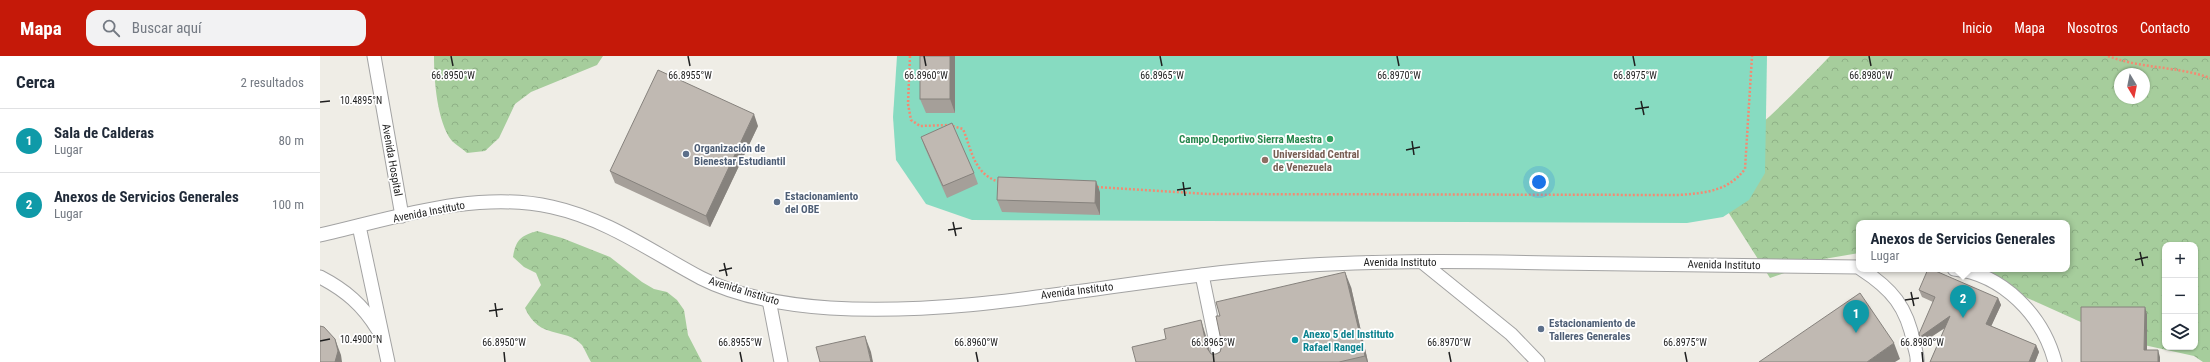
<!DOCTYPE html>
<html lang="es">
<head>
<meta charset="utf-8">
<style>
  :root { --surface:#fff; --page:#f2f2f3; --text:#1f2937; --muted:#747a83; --line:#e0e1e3; --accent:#c51909 }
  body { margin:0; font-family:"Roboto Condensed",sans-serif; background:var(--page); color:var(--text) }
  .controls { position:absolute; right:12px; bottom:12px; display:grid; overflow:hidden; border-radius:8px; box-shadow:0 1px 3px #0004 }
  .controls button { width:36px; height:36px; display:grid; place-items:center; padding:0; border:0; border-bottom:1px solid var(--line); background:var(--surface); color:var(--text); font:20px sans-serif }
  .compass { position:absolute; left:1794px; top:12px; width:36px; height:36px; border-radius:50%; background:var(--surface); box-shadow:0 1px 3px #0004; rotate:170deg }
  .you { position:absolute; left:1219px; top:126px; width:14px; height:14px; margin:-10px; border:3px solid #fff; border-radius:50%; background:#1a73e8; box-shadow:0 0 0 6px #1a73e833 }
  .badge { display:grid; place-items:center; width:26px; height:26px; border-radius:50%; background:var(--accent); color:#fff; font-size:13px; font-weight:700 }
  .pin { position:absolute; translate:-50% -33px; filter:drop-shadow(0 1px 2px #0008) }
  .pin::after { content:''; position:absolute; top:21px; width:14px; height:12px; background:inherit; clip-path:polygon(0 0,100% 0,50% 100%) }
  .popup { position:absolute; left:1536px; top:164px; width:214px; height:52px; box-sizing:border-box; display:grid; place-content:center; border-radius:8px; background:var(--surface); filter:drop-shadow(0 1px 3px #0005); font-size:13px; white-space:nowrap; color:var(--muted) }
  .popup b { font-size:15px; color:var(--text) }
  .popup::after { content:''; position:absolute; left:50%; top:100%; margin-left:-8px; border:8px solid transparent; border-top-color:var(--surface) }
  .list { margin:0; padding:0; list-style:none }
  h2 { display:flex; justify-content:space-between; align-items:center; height:52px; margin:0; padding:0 16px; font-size:17px }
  h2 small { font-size:13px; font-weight:400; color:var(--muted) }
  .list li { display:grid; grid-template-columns:26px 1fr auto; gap:12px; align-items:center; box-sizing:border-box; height:64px; padding:0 16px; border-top:1px solid var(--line) }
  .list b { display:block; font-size:15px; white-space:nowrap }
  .list p { margin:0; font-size:13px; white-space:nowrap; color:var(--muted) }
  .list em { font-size:13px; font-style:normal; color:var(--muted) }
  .icon { flex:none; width:22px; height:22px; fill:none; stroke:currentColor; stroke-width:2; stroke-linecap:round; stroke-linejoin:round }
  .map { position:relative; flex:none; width:1890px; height:306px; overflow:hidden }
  header { display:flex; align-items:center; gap:24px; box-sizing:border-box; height:56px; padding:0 20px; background:var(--accent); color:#fff }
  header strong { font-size:19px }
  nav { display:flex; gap:22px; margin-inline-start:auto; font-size:14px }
  .search { width:280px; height:36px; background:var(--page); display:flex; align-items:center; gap:10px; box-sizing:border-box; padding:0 14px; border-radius:12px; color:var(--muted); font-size:15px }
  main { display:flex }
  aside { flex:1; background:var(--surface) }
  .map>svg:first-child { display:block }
  .forest { fill:url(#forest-crowns); fill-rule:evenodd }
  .pitch { fill:#87dbc1 }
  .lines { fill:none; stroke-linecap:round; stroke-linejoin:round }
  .service-casing { stroke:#a3a3a3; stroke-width:15 }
  .path { stroke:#f48a72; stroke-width:2.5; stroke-dasharray:2 2; stroke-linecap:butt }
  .service { stroke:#fff; stroke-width:13 }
  .wall { fill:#a59f99 }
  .shaded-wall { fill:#86827d }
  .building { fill:#c0b9b2; stroke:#86827d }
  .ticks { fill:none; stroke:#1f1f1f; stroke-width:1.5 }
  .leisure-dot { fill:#2e9e5b; stroke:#fff; stroke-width:1.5 }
  .service-dot { fill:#5c6f8a; stroke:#fff; stroke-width:1.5 }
  .education-dot { fill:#8d6e63; stroke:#fff; stroke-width:1.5 }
  .culture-dot { fill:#0f9aa8; stroke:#fff; stroke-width:1.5 }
  .labels { text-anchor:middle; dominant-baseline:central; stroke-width:3.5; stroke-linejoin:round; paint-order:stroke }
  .leisure-label { font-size:11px; font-weight:bold; fill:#27864d; stroke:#fff; text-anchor:end }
  .service-label { font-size:11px; font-weight:bold; fill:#4e5e75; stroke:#fff; text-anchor:start }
  .education-label { font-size:11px; font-weight:bold; fill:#785e54; stroke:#fff; text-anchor:start }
  .street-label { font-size:11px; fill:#1f1f1f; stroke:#fff }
  .culture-label { font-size:11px; font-weight:bold; fill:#0d838f; stroke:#fff; text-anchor:start }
  .ticks-label { font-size:10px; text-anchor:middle; fill:#1f1f1f; stroke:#fff; stroke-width:3.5; stroke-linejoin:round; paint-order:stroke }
</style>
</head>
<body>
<header>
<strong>Mapa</strong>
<div class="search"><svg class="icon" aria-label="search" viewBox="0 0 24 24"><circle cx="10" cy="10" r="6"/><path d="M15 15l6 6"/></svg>Buscar aquí</div>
<nav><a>Inicio</a><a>Mapa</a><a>Nosotros</a><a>Contacto</a></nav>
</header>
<main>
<aside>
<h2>Cerca<small>2 resultados</small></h2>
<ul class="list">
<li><span class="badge" style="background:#0f9aa8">1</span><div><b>Sala de Calderas</b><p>Lugar</p></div><em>80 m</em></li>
<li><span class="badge" style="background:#0f9aa8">2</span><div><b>Anexos de Servicios Generales</b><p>Lugar</p></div><em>100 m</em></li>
</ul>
</aside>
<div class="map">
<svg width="1890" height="306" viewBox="0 0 1890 306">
  <defs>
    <pattern id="forest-crowns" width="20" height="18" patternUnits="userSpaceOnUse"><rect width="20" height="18" fill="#a6cd9c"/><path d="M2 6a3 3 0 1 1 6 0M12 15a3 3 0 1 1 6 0" fill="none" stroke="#8eb086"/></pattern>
  </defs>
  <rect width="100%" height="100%" fill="#efede6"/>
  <g class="forest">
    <path d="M114,0H283L277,9L211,36L195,48L179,82L165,95L147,97C143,93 136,89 132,85C117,66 114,24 114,0Z"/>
    <path d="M1510,0H1890V306H1883L1874,300L1824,289L1783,276L1643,213H1747V167H1539V197L1504,203L1450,222L1384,118C1404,96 1428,80 1450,60C1471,40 1490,21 1510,0ZM1800,18H1824V42H1800ZM1845,189H1875V291H1845Z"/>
    <path d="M217,175L242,182L290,201L322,226L334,233L347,236L357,244L364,254L368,279L382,306H271C268,301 265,294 262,289C244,270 220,285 205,252L221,229L216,217L204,211L193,201C196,184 200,180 217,175Z"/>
  </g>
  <path class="pitch" d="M577,0H1447L1445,117L1429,144L1403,161L1367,167L652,164L606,148L576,104L573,61Z"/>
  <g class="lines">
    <g class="service-casing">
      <g id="service">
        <path d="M54,0L82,160"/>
        <path d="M39,170L68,306"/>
        <path d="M0,179C75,162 155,134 232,151C287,163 332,196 381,222C420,242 467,249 510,252C657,261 803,223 949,212C1043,204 1138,205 1232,207C1334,208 1437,210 1539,211"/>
        <path d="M1102,206L1191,278L1218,306"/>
        <path d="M1541,213C1572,233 1587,251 1594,288C1595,294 1598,300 1597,306"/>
        <path d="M1634,213C1683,218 1723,260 1735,306"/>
        <path d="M882,219L900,306"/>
        <path d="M0,221C25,234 43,249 58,274"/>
        <path d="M449,244L461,306"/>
      </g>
    </g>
    <g class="path">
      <path d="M590,0L588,48L591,64L600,70L629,69L643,73C652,95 654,119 680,126"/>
      <path d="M1788,0C1822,13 1857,10 1890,22"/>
      <path d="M777,131L887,138L1359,139C1386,137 1408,135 1425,113L1432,0"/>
    </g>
    <use href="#service" class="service"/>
  </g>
  <g class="wall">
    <path d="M600,0H635V57H606L600,43Z"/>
    <path d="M438,70L390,171L295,127L290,115Z"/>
    <path d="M601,81L654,117L658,128L627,142L605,92Z"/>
    <path d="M780,136V159L682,156L677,144Z"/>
    <path d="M1031,231L1048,306H816L886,280L890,296L891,298H896L900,296L902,289L900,260Z"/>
    <path d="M1599,234L1678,242L1681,249L1671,270L1716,289L1719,296L1715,306H1610L1625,272L1602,287L1600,281L1613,246L1602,241Z"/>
  </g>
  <g class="shaded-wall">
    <path d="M630,0H635V57L630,43Z"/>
    <path d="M434,58L438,70L390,171L386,160Z"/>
    <path d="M776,125L780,136V159L775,147Z"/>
    <path d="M1025,216L1031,231L1048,306H1047L1045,300Z"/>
    <path d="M1678,242L1681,249L1669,275L1666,268Z"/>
    <path d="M1825,251L1827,258V301L1824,294Z"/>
    <path d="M1630,260L1632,267L1602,287L1600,281Z"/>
    <path d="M881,264L886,280L892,306L887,292Z"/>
    <path d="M545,280L551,296L553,306H551Z"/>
    <path d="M15,283L21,299L22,306H15Z"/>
    <path d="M1574,287L1580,303L1575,306H1547Z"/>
    <path d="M1716,289L1719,296L1715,306H1709Z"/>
    <path d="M1838,294L1840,301V306H1838Z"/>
  </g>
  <g class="building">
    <rect x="600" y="0" width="30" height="43"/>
    <path d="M338,14L434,58L386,160L290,115Z"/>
    <path d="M632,67L654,117L623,130L601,81Z"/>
    <path d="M678,121L776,125L775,147L677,144Z"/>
    <path d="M1608,213H1611L1678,242L1666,268L1716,289L1709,306H1610L1630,260L1600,281L1599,278L1615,241L1599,234Z"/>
    <path d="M1025,216L1045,300L1019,306H816L812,291L846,283L844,273L881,264L887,292L891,298H896L900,296L902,289L896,260H900L896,246Z"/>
    <path d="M1540,237L1574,287L1547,306H1439Z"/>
    <path d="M1761,251H1825L1824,294H1838V306H1761Z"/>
    <path d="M0,270L4,271L15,283L18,295L15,306H0Z"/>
    <path d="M545,280L551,306H500L496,291Z"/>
  </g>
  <path class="ticks" d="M131,0L133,10M368,0L370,10M604,0L606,10M840,0L842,10M1077,0L1079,10M1313,0L1315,10M1549,0L1551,10M1321,45L1324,59M0,46L10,45M1315,53L1329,51M1092,85L1094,99M1086,94L1100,91M863,126L865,140M857,134L871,132M633,166L636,180M628,174L642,172M1820,196L1823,210M1815,204L1828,201M404,207L407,220M399,215L412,212M1591,236L1594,250M1585,244L1599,242M175,247L177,261M169,255L183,253M0,285L10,283M184,296L185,306M420,296L422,306M656,296L658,306M893,296L894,306M1129,296L1131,306M1365,296L1367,306M1602,296L1603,306"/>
  <circle class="leisure-dot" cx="1010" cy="83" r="4"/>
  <g class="service-dot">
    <circle cx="366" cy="98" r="4"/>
    <circle cx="457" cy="146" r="4"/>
    <circle cx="1221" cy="273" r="4"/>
  </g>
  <circle class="education-dot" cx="945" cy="104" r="4"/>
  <circle class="culture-dot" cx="975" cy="284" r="4"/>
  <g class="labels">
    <g class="leisure-label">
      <text x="1002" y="83">Campo Deportivo Sierra Maestra</text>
    </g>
    <g class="service-label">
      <text x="374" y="92">Organización de<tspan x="374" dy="13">Bienestar Estudiantil</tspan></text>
      <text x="465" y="140">Estacionamiento<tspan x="465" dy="13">del OBE</tspan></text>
      <text x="1229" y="267">Estacionamiento de<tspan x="1229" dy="13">Talleres Generales</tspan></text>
    </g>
    <g class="education-label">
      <text x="953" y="98">Universidad Central<tspan x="953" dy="13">de Venezuela</tspan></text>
    </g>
    <g class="street-label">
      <text transform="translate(72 104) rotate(80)">Avenida Hospital</text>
      <text transform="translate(109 156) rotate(-11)">Avenida Instituto</text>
      <text x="1080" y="206">Avenida Instituto</text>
      <text transform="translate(1404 209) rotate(1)">Avenida Instituto</text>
      <text transform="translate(424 235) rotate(17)">Avenida Instituto</text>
      <text transform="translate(757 235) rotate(-7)">Avenida Instituto</text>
    </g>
    <g class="culture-label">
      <text x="983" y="278">Anexo 5 del Instituto<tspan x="983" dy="13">Rafael Rangel</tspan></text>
    </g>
  </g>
  <g class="ticks-label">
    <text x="133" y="23">66.8950°W</text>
    <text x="370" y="23">66.8955°W</text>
    <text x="606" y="23">66.8960°W</text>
    <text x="842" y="23">66.8965°W</text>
    <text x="1079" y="23">66.8970°W</text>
    <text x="1315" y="23">66.8975°W</text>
    <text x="1551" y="23">66.8980°W</text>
    <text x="41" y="48">10.4895°N</text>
    <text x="41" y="287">10.4900°N</text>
    <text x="184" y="290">66.8950°W</text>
    <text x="420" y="290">66.8955°W</text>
    <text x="656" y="290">66.8960°W</text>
    <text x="893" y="290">66.8965°W</text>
    <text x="1129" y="290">66.8970°W</text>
    <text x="1365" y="290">66.8975°W</text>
    <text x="1602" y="290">66.8980°W</text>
  </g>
</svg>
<div class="controls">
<button>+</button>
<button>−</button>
<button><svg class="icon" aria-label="layers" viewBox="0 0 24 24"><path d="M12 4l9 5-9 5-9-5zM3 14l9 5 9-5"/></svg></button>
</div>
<svg class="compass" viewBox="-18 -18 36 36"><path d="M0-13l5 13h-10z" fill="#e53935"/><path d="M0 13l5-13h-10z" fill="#747a83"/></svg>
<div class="you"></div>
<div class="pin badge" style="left:1536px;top:277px;background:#0f9aa8">1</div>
<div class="pin badge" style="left:1643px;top:262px;background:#0f9aa8">2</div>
<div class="popup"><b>Anexos de Servicios Generales</b>Lugar</div>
</div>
</main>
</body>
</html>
